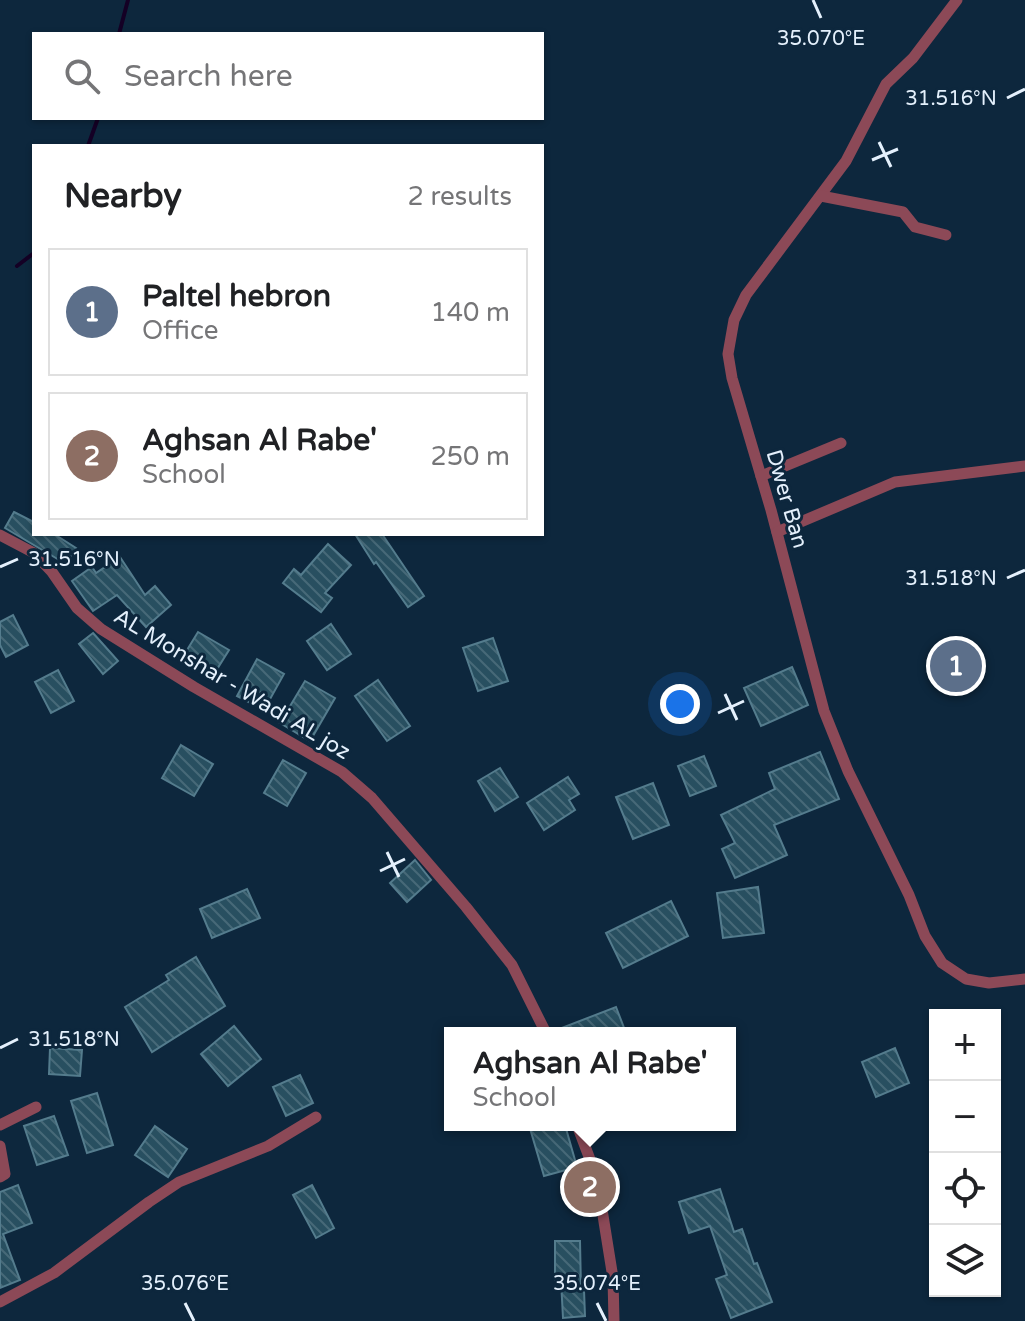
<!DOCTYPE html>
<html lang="en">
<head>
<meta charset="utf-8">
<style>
  :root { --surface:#fff; --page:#f6f6f6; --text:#202124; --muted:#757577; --line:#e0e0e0; --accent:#7f5c32 }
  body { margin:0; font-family:"Varela Round",sans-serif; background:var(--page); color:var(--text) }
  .controls { position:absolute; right:24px; bottom:24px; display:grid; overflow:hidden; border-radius:0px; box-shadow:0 2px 6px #0004 }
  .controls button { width:72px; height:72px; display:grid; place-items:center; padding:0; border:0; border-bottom:2px solid var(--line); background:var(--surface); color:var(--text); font:40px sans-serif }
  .you { position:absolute; left:680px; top:704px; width:28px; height:28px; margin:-20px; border:6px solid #fff; border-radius:50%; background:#1a73e8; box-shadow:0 0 0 12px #1a73e833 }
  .badge { display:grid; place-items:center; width:52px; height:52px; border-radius:50%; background:var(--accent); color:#fff; font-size:26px; font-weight:700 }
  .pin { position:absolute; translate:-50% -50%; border:4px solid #fff; box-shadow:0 2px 8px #0006 }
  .popup { position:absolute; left:444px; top:1027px; width:292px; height:104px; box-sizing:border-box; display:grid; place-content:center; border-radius:0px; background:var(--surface); filter:drop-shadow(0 2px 6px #0005); font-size:26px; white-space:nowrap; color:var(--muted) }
  .popup b { font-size:30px; color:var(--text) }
  .popup::after { content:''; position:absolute; left:50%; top:100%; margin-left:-16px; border:16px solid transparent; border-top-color:var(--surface) }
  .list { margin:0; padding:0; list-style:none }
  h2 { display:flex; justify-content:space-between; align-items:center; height:104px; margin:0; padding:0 32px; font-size:34px }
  h2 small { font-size:26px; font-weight:400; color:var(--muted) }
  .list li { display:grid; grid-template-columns:52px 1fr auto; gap:24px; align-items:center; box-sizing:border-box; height:128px; margin:0 16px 16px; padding:0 16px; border:2px solid var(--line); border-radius:0px }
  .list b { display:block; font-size:30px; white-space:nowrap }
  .list p { margin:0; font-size:26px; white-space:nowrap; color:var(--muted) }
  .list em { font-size:26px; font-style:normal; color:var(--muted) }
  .icon { flex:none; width:44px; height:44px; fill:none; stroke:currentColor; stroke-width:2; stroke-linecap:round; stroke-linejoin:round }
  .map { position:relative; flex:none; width:1025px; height:1321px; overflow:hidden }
  .search { position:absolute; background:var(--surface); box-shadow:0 2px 6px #0004; left:32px; top:32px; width:512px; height:88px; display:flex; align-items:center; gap:20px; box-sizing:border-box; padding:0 28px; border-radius:0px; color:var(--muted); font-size:30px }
  .panel { position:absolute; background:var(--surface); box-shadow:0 2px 6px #0004; left:32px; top:144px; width:512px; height:392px; border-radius:0px }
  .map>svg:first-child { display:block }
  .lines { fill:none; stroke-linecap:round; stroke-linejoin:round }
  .stream { stroke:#140025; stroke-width:4 }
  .building { fill:url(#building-back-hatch); stroke:#547c8d; stroke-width:2 }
  .street { stroke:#8c4957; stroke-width:11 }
  .ticks { fill:none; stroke:#e4f0fc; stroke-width:3 }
  .labels { text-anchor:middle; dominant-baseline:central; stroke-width:6; stroke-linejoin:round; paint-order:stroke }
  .street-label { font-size:22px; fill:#e4f0fc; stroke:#0d273d }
  .ticks-label { font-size:20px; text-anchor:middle; fill:#e4f0fc; stroke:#0d273d; stroke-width:6; stroke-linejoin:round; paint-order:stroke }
</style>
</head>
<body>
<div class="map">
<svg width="1025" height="1321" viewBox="0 0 1025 1321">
  <defs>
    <pattern id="building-back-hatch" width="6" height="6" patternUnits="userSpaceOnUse" patternTransform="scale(2)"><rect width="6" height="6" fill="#284f60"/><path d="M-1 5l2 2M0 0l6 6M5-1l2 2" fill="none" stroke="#476978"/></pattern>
  </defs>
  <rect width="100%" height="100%" fill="#0d273d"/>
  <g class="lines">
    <g class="stream">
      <path d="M119,34L128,0"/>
      <path d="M88,146L98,118"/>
      <path d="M17,266L34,253"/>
    </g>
  </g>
  <g class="building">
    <path d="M14,512L34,522V534H54L76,548L66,564L5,528Z"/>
    <path d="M355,534H382L424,596L408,607L376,562L374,564Z"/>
    <path d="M328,544L351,565L325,593L332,598L321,612L283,583L294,569L301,575Z"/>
    <path d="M120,557L145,595L155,586L171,605L146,627L117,595L93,611L72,581L92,567L96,573Z"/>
    <path d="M13,615L28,645L6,657L0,645V622Z"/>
    <path d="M331,624L351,654L327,670L307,641Z"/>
    <path d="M198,632L229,650L214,674L184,655Z"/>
    <path d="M93,633L118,661L103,674L79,644Z"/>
    <path d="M493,638L508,681L478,691L463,648Z"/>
    <path d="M257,659L284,674L264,710L237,696Z"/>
    <path d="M792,667L808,705L761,726L744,688Z"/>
    <path d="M58,670L74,701L51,713L35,682Z"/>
    <path d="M378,680L410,726L387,741L355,696Z"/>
    <path d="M305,681L335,698L310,741L280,723Z"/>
    <path d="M181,745L213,764L194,796L162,778Z"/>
    <path d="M820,752L839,799L774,825L787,855L735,878L722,849L735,843L721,815L775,789L769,773Z"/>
    <path d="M704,756L716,786L690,796L678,766Z"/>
    <path d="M283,760L306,773L287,806L264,793Z"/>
    <path d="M500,768L518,797L495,811L478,781Z"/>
    <path d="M568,777L579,794L569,800L575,810L544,830L527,803Z"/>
    <path d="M653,783L669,825L633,839L616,797Z"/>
    <path d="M415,860L431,880L407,902L390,883Z"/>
    <path d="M758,887L764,933L723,938L717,893Z"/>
    <path d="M247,889L260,918L212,938L200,909Z"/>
    <path d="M671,901L688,936L623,968L606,933Z"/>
    <path d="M196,957L225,1006L152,1052L125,1007L169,980L166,975Z"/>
    <path d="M616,1007L626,1033H554V1031Z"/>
    <path d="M234,1026L261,1059L228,1086L201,1054Z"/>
    <path d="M50,1048L82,1050L80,1076L49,1074Z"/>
    <path d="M895,1048L909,1083L876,1097L862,1062Z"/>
    <path d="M300,1075L313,1103L286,1116L273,1087Z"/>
    <path d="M97,1093L113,1145L87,1153L71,1101Z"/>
    <path d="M54,1116L68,1155L37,1165L24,1126Z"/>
    <path d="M529,1125H565L577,1167L544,1176Z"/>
    <path d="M155,1126L187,1149L168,1177L135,1155Z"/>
    <path d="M18,1185L32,1223L3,1234L20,1280L0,1288V1192Z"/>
    <path d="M312,1185L334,1228L316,1238L293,1195Z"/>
    <path d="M720,1189L734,1232L742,1229L754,1264L757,1263L772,1302L731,1318L716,1279L727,1275L710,1226L689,1233L679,1202Z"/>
    <path d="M555,1241H580L581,1290H584L585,1316L563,1318L561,1280H555Z"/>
  </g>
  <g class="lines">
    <g class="street">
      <path d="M957,0L913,58L886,84L846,161L746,295L734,320L728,354L732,378L771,510L824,711L848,771L909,895L925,936L942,963L966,979L989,983L1025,979"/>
      <path d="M821,196L903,212L915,227L946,235"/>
      <path d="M761,476L841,443"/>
      <path d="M777,532L895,482L1025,466"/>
      <path d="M0,535L34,553L52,572L77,608L101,629L194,687L342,772L372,798L466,907L512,965L546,1033"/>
      <path d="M0,1125L36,1107"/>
      <path d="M577,1125L597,1178L613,1278L614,1321"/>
      <path d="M0,1146L5,1174L0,1177"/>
      <path d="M0,1302L54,1273L149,1202L179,1182L268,1146L316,1117"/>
    </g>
  </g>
  <path class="ticks" d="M813,0L821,18M1007,98L1025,89M879,142L891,167M872,160L898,149M0,567L18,559M1007,578L1025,570M725,694L737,720M718,713L744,701M387,852L399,877M380,871L405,859M0,1048L18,1039M185,1303L194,1321M597,1303L606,1321"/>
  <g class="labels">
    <g class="street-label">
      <text transform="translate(787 499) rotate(74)">Dwer Ban</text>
      <text transform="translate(232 684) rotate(31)">AL Monshar - Wadi AL joz</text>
    </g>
  </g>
  <g class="ticks-label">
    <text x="821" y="45">35.070°E</text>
    <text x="951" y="105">31.516°N</text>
    <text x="74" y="566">31.516°N</text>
    <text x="951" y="585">31.518°N</text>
    <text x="74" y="1046">31.518°N</text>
    <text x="185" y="1290">35.076°E</text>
    <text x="597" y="1290">35.074°E</text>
  </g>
</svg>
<div class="controls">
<button>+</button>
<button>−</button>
<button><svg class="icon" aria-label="locate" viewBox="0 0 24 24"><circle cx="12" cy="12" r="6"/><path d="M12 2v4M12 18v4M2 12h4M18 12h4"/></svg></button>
<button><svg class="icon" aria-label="layers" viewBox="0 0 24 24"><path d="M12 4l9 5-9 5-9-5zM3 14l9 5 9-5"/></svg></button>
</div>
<div class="you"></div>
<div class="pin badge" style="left:956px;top:666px;background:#5c6f8a">1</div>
<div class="pin badge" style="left:590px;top:1187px;background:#8d6e63">2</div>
<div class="popup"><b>Aghsan Al Rabe'</b>School</div>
<div class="search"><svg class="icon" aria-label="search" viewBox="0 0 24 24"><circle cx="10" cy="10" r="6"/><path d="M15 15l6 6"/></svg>Search here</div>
<section class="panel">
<h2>Nearby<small>2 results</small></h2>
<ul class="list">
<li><span class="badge" style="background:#5c6f8a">1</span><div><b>Paltel hebron</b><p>Office</p></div><em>140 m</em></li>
<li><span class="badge" style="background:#8d6e63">2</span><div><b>Aghsan Al Rabe'</b><p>School</p></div><em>250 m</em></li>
</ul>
</section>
</div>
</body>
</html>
